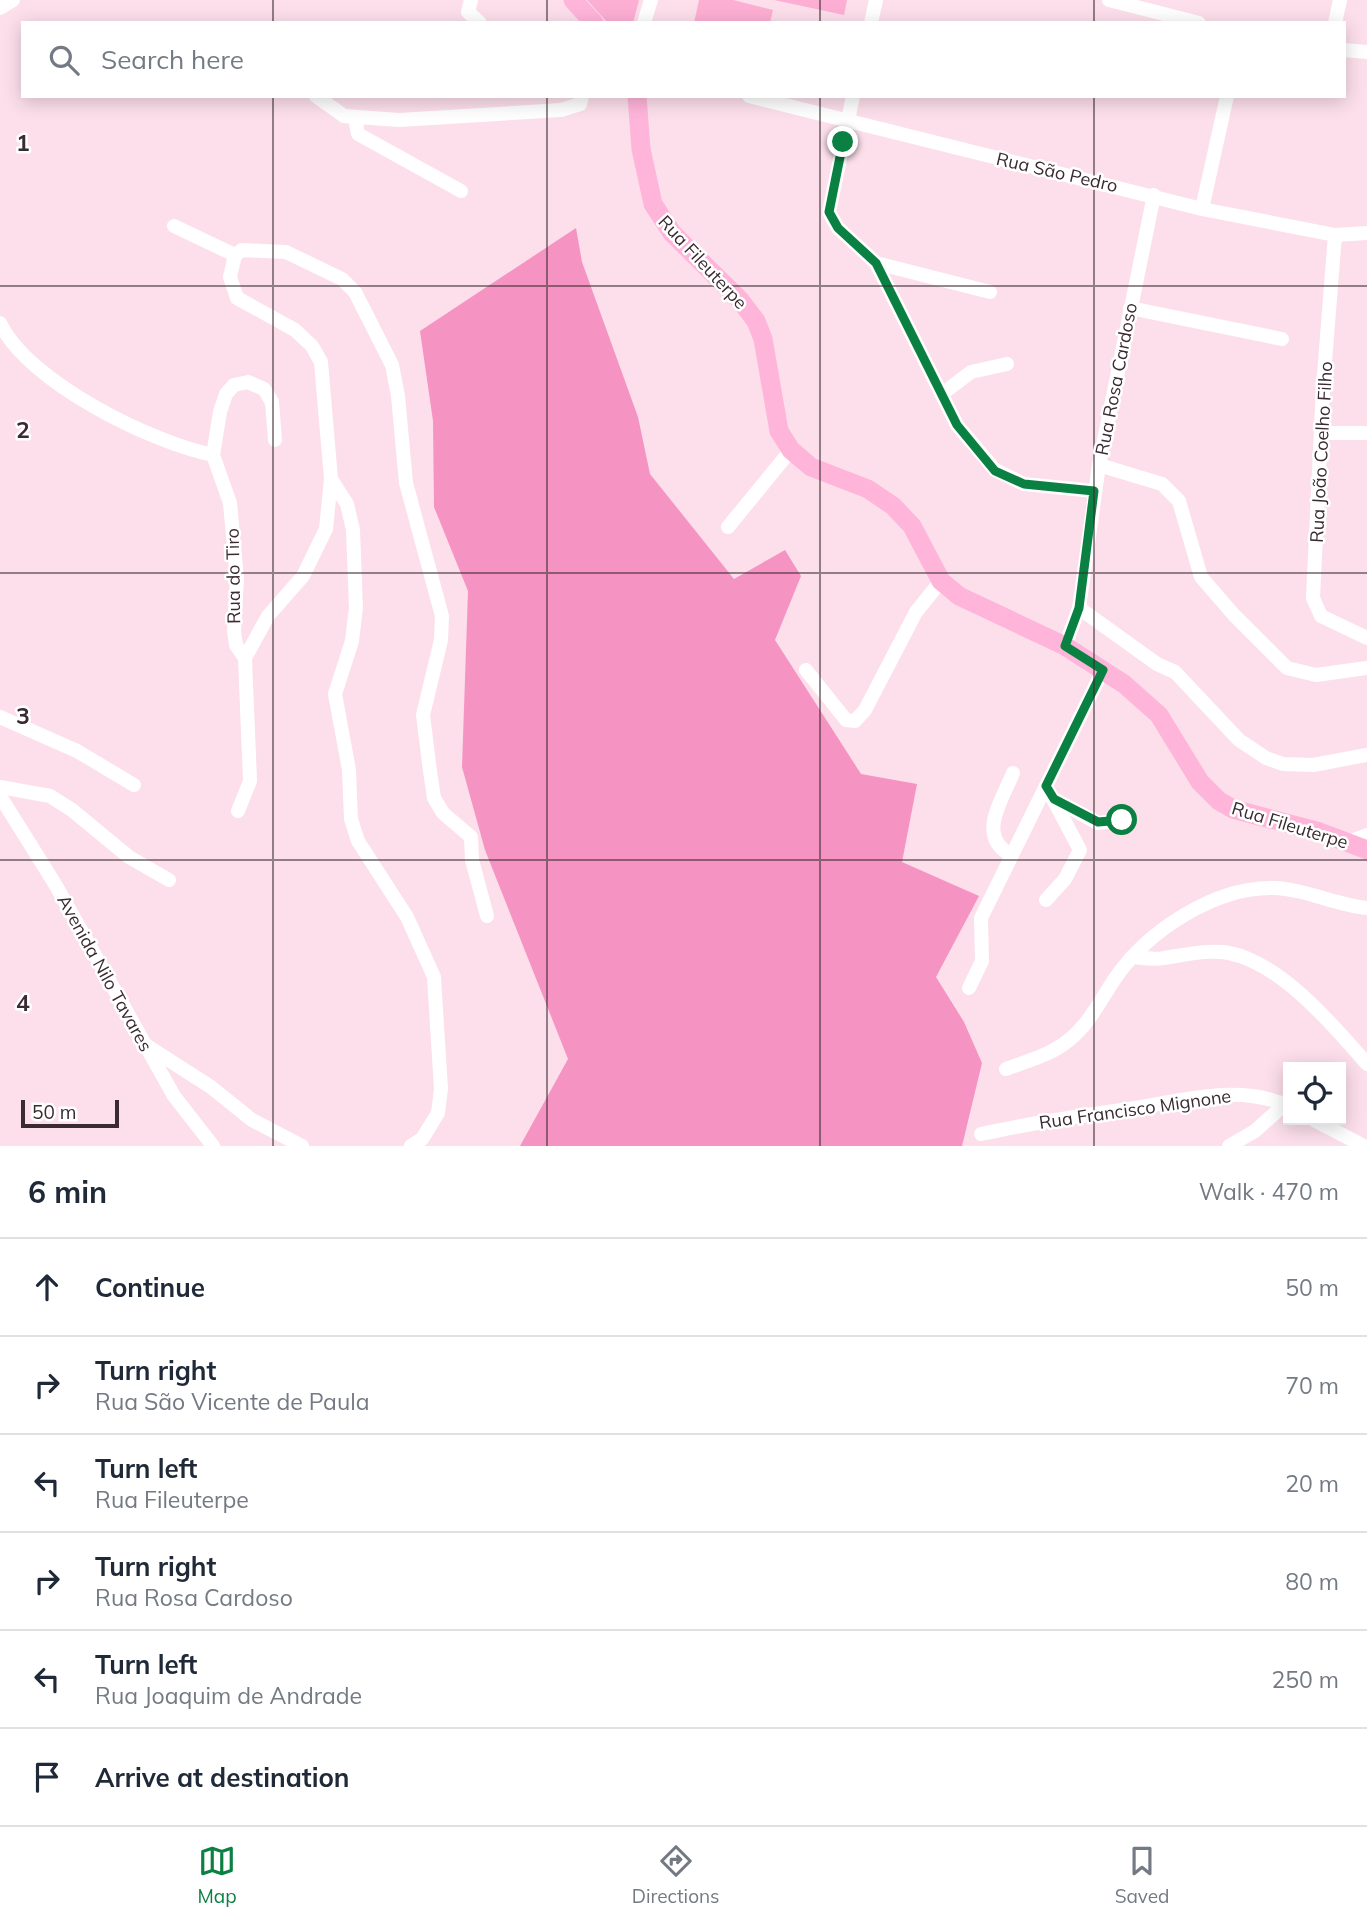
<!DOCTYPE html>
<html lang="en">
<head>
<meta charset="utf-8">
<style>
  :root { --surface:#fff; --page:#f2f2f3; --text:#1f2937; --muted:#747a83; --line:#e0e1e3; --accent:#0b8043 }
  body { margin:0; font-family:Mulish,sans-serif; background:var(--page); color:var(--text) }
  .controls { position:absolute; right:21px; bottom:21px; display:grid; overflow:hidden; border-radius:0px; box-shadow:0 4px 18px #0003 }
  .controls button { width:63px; height:63px; display:grid; place-items:center; padding:0; border:0; border-bottom:2px solid var(--line); background:var(--surface); color:var(--text); font:35px sans-serif }
  .scale { position:absolute; left:21px; bottom:18px; width:98px; box-sizing:border-box; padding-left:7px; border:4px solid #392b31; border-top:0; font-size:19px; line-height:24px; white-space:nowrap; color:#392b31; -webkit-text-stroke:5px #fff; paint-order:stroke }
  .stop { position:absolute; width:21px; height:21px; margin:-16px; border:5px solid #0b8043; border-radius:50%; background:#fff }
  .stop.end { background:#0b8043; border-color:#fff; box-shadow:0 2px 7px #0008 }
  .list { margin:0; padding:0; list-style:none }
  h2 { display:flex; justify-content:space-between; align-items:center; height:91px; margin:0; padding:0 28px; font-size:30px }
  h2 small { font-size:23px; font-weight:400; color:var(--muted) }
  .list li { display:grid; grid-template-columns:46px 1fr auto; gap:21px; align-items:center; box-sizing:border-box; height:98px; padding:0 28px; border-top:2px solid var(--line) }
  .list b { display:block; font-size:26px; white-space:nowrap }
  .list p { margin:0; font-size:23px; white-space:nowrap; color:var(--muted) }
  .list em { font-size:23px; font-style:normal; color:var(--muted) }
  .icon { flex:none; width:38px; height:38px; fill:none; stroke:currentColor; stroke-width:2; stroke-linecap:round; stroke-linejoin:round }
  .map { position:relative; flex:none; width:1367px; height:1146px; overflow:hidden }
  .search { position:absolute; background:var(--surface); box-shadow:0 4px 18px #0003; left:21px; right:21px; top:21px; height:77px; display:flex; align-items:center; gap:18px; box-sizing:border-box; padding:0 24px; border-radius:0px; color:var(--muted); font-size:26px }
  .sheet { height:679px; background:var(--surface) }
  nav { display:flex; justify-content:space-around; align-items:center; box-sizing:border-box; height:98px; border-top:2px solid var(--line); background:var(--surface); font-size:19px; color:var(--muted) }
  nav a { display:grid; justify-items:center; gap:4px }
  nav .on { color:var(--accent) }
  .map>svg:first-child { display:block }
  .green { fill:#fdafd3 }
  .forest { fill:#f593c2 }
  .lines { fill:none; stroke-linecap:round; stroke-linejoin:round }
  .minor { stroke:#fff; stroke-width:14 }
  .major { stroke:#ffb5da; stroke-width:19 }
  .route { stroke:#0b8043; stroke-width:9 }
  .grid { fill:none; stroke:#392b31; stroke-width:2; stroke-opacity:0.55 }
  .labels { text-anchor:middle; dominant-baseline:central; stroke-width:5; stroke-linejoin:round; paint-order:stroke }
  .street-label { font-size:18px; fill:#392b31; stroke:#fff }
  .grid-label { font-size:23px; text-anchor:middle; font-weight:bold; fill:#392b31; stroke:#fff; stroke-width:5; stroke-linejoin:round; paint-order:stroke }
</style>
</head>
<body>
<div class="map">
<svg width="1367" height="1146" viewBox="0 0 1367 1146">
  <rect width="100%" height="100%" fill="#fcdfeb"/>
  <g class="green">
    <path d="M587,0H639L633,23H608Z"/>
    <path d="M699,0H733L773,10L770,23H694Z"/>
    <path d="M774,0H847L844,15Z"/>
  </g>
  <path class="forest" d="M576,228L582,262L638,417L650,474L734,579L785,550L801,576L775,640L861,774L917,784L902,862L979,896L936,977L964,1022L982,1063L962,1146H520L568,1059L485,850L462,767L468,591L434,507L433,421L420,331Z"/>
  <g class="lines">
    <g class="minor">
      <path d="M471,0L468,12L480,23"/>
      <path d="M1109,0L1199,23"/>
      <path d="M0,8L13,0"/>
      <path d="M644,23L651,0"/>
      <path d="M871,23L876,0"/>
      <path d="M1335,23L1340,0"/>
      <path d="M1344,50L1367,52"/>
      <path d="M316,96L344,116L399,120L561,110L580,104L582,96"/>
      <path d="M749,96L1202,209L1335,235L1367,233"/>
      <path d="M853,96L829,212L838,228L876,263L957,425L995,470L1024,484L1094,491"/>
      <path d="M355,118L358,134L461,191"/>
      <path d="M1202,209L1227,96"/>
      <path d="M174,226L235,255"/>
      <path d="M1335,235L1323,387L1313,598L1321,616L1367,638"/>
      <path d="M876,263L990,292"/>
      <path d="M1130,308L1282,339"/>
      <path d="M0,323C28,382 152,443 213,455"/>
      <path d="M942,394L971,372L1007,364"/>
      <path d="M1322,433H1367"/>
      <path d="M1099,465L1162,484L1179,501L1201,577L1234,615L1287,668L1316,675L1367,668"/>
      <path d="M331,479L347,504L353,530L356,608L352,641L335,694L349,770L351,819L358,841L407,917L434,977L441,1089L438,1113L422,1139L411,1146"/>
      <path d="M728,527L791,450"/>
      <path d="M1079,608L1157,664L1175,672L1239,740L1266,758L1283,764L1313,765L1367,755"/>
      <path d="M1065,646L1079,608L1099,465L1154,195"/>
      <path d="M245,658L268,616L303,576L326,529L331,479L321,362L312,346L295,330L237,298L230,277L235,255L242,250L286,252L342,279L355,292L392,365L398,396L406,483L442,616L441,640L423,715L430,771L434,798L443,813L471,837L472,860L487,916"/>
      <path d="M806,670L846,720L855,721L865,710L916,612L941,581"/>
      <path d="M0,717L77,751L134,785"/>
      <path d="M1046,786L1080,850L1065,879L1046,900"/>
      <path d="M0,787L50,796L72,810L129,857L169,880"/>
      <path d="M0,796L55,884L174,1096L213,1146"/>
      <path d="M1054,799L1098,823L1122,820"/>
      <path d="M238,811L250,781L245,658L236,645L234,631L237,579L230,503L213,455L220,412L226,394L234,385L248,382L264,389L272,402L275,440"/>
      <path d="M1349,842L1367,835"/>
      <path d="M1011,855C976,836 1002,801 1013,773"/>
      <path d="M1132,957C1142,958 1154,960 1164,958C1185,955 1208,949 1229,953C1281,963 1334,1026 1367,1064"/>
      <path d="M969,988L982,961L981,918L1103,670"/>
      <path d="M147,1046L211,1087L252,1120L302,1146"/>
      <path d="M1006,1069C1027,1061 1051,1055 1069,1040C1090,1023 1101,999 1116,977C1149,930 1215,887 1273,888C1306,889 1335,905 1367,908"/>
      <path d="M1314,1120L1364,1146"/>
      <path d="M981,1134C1030,1123 1079,1116 1129,1109C1180,1101 1239,1083 1288,1106"/>
      <path d="M1229,1146L1255,1131L1285,1104"/>
    </g>
    <g class="major">
      <path d="M573,0L594,23"/>
      <path d="M637,96L641,149L653,204L672,233L740,300L756,321L763,339L779,431L791,450L811,467L868,489L893,506L912,526L941,581L959,596L1065,646L1124,684L1159,715L1200,782L1219,801L1233,809L1320,832L1367,850"/>
    </g>
  </g>
  <g class="lines">
    <path class="route" d="M843,142L829,212L838,228L876,263L957,425L995,471L1024,484L1094,491L1079,608L1065,646L1103,670L1046,786L1054,799L1098,822L1122,820"/>
  </g>
  <path class="grid" d="M273,0V23M547,0V23M820,0V23M1094,0V23M273,96V1146M547,96V1146M820,96V1146M1094,96V1146M0,286H1367M0,573H1367M0,860H1367"/>
  <g class="labels">
    <g class="street-label">
      <text transform="translate(1057 172) rotate(13)">Rua São Pedro</text>
      <text transform="translate(703 262) rotate(47)">Rua Fileuterpe</text>
      <text transform="translate(1116 379) rotate(-79)">Rua Rosa Cardoso</text>
      <text transform="translate(1321 452) rotate(-87)">Rua João Coelho Filho</text>
      <text transform="translate(233 576) rotate(-91)">Rua do Tiro</text>
      <text transform="translate(1290 825) rotate(17)">Rua Fileuterpe</text>
      <text transform="translate(105 973) rotate(61)">Avenida Nilo Tavares</text>
      <text transform="translate(1135 1109) rotate(-8)">Rua Francisco Mignone</text>
    </g>
  </g>
  <g class="grid-label">
    <text x="23" y="151">1</text>
    <text x="23" y="438">2</text>
    <text x="23" y="724">3</text>
    <text x="23" y="1011">4</text>
  </g>
</svg>
<div class="controls">
<button><svg class="icon" aria-label="locate" viewBox="0 0 24 24"><circle cx="12" cy="12" r="6"/><path d="M12 2v4M12 18v4M2 12h4M18 12h4"/></svg></button>
</div>
<div class="scale">50 m</div>
<div class="stop" style="left:1122px;top:820px"></div>
<div class="stop end" style="left:843px;top:142px"></div>
<div class="search"><svg class="icon" aria-label="search" viewBox="0 0 24 24"><circle cx="10" cy="10" r="6"/><path d="M15 15l6 6"/></svg>Search here</div>
</div>
<section class="sheet">
<h2>6 min<small>Walk · 470 m</small></h2>
<ul class="list">
<li><svg class="icon" aria-label="ahead" viewBox="0 0 24 24"><path d="M12 20V5M6 11l6-6 6 6"/></svg><div><b>Continue</b></div><em>50 m</em></li>
<li><svg class="icon" aria-label="right" viewBox="0 0 24 24"><path d="M7 20v-9h11M14 6l5 5-5 5"/></svg><div><b>Turn right</b><p>Rua São Vicente de Paula</p></div><em>70 m</em></li>
<li><svg class="icon" aria-label="left" viewBox="0 0 24 24"><path d="M17 20v-9H6M10 6l-5 5 5 5"/></svg><div><b>Turn left</b><p>Rua Fileuterpe</p></div><em>20 m</em></li>
<li><svg class="icon" aria-label="right" viewBox="0 0 24 24"><path d="M7 20v-9h11M14 6l5 5-5 5"/></svg><div><b>Turn right</b><p>Rua Rosa Cardoso</p></div><em>80 m</em></li>
<li><svg class="icon" aria-label="left" viewBox="0 0 24 24"><path d="M17 20v-9H6M10 6l-5 5 5 5"/></svg><div><b>Turn left</b><p>Rua Joaquim de Andrade</p></div><em>250 m</em></li>
<li><svg class="icon" aria-label="arrive" viewBox="0 0 24 24"><path d="M6 21V4h12l-3 4 3 4H6"/></svg><div><b>Arrive at destination</b></div></li>
</ul>
</section>
<nav>
<a class="on"><svg class="icon" aria-label="map" viewBox="0 0 24 24"><path d="M3 6l6-2 6 2 6-2v14l-6 2-6-2-6 2zM9 4v14M15 6v14"/></svg>Map</a>
<a><svg class="icon" aria-label="directions" viewBox="0 0 24 24"><path d="M12 3l9 9-9 9-9-9zM9 14v-3h6M13 9l2 2-2 2"/></svg>Directions</a>
<a><svg class="icon" aria-label="saved" viewBox="0 0 24 24"><path d="M7 4h10v16l-5-4-5 4z"/></svg>Saved</a>
</nav>
</body>
</html>
